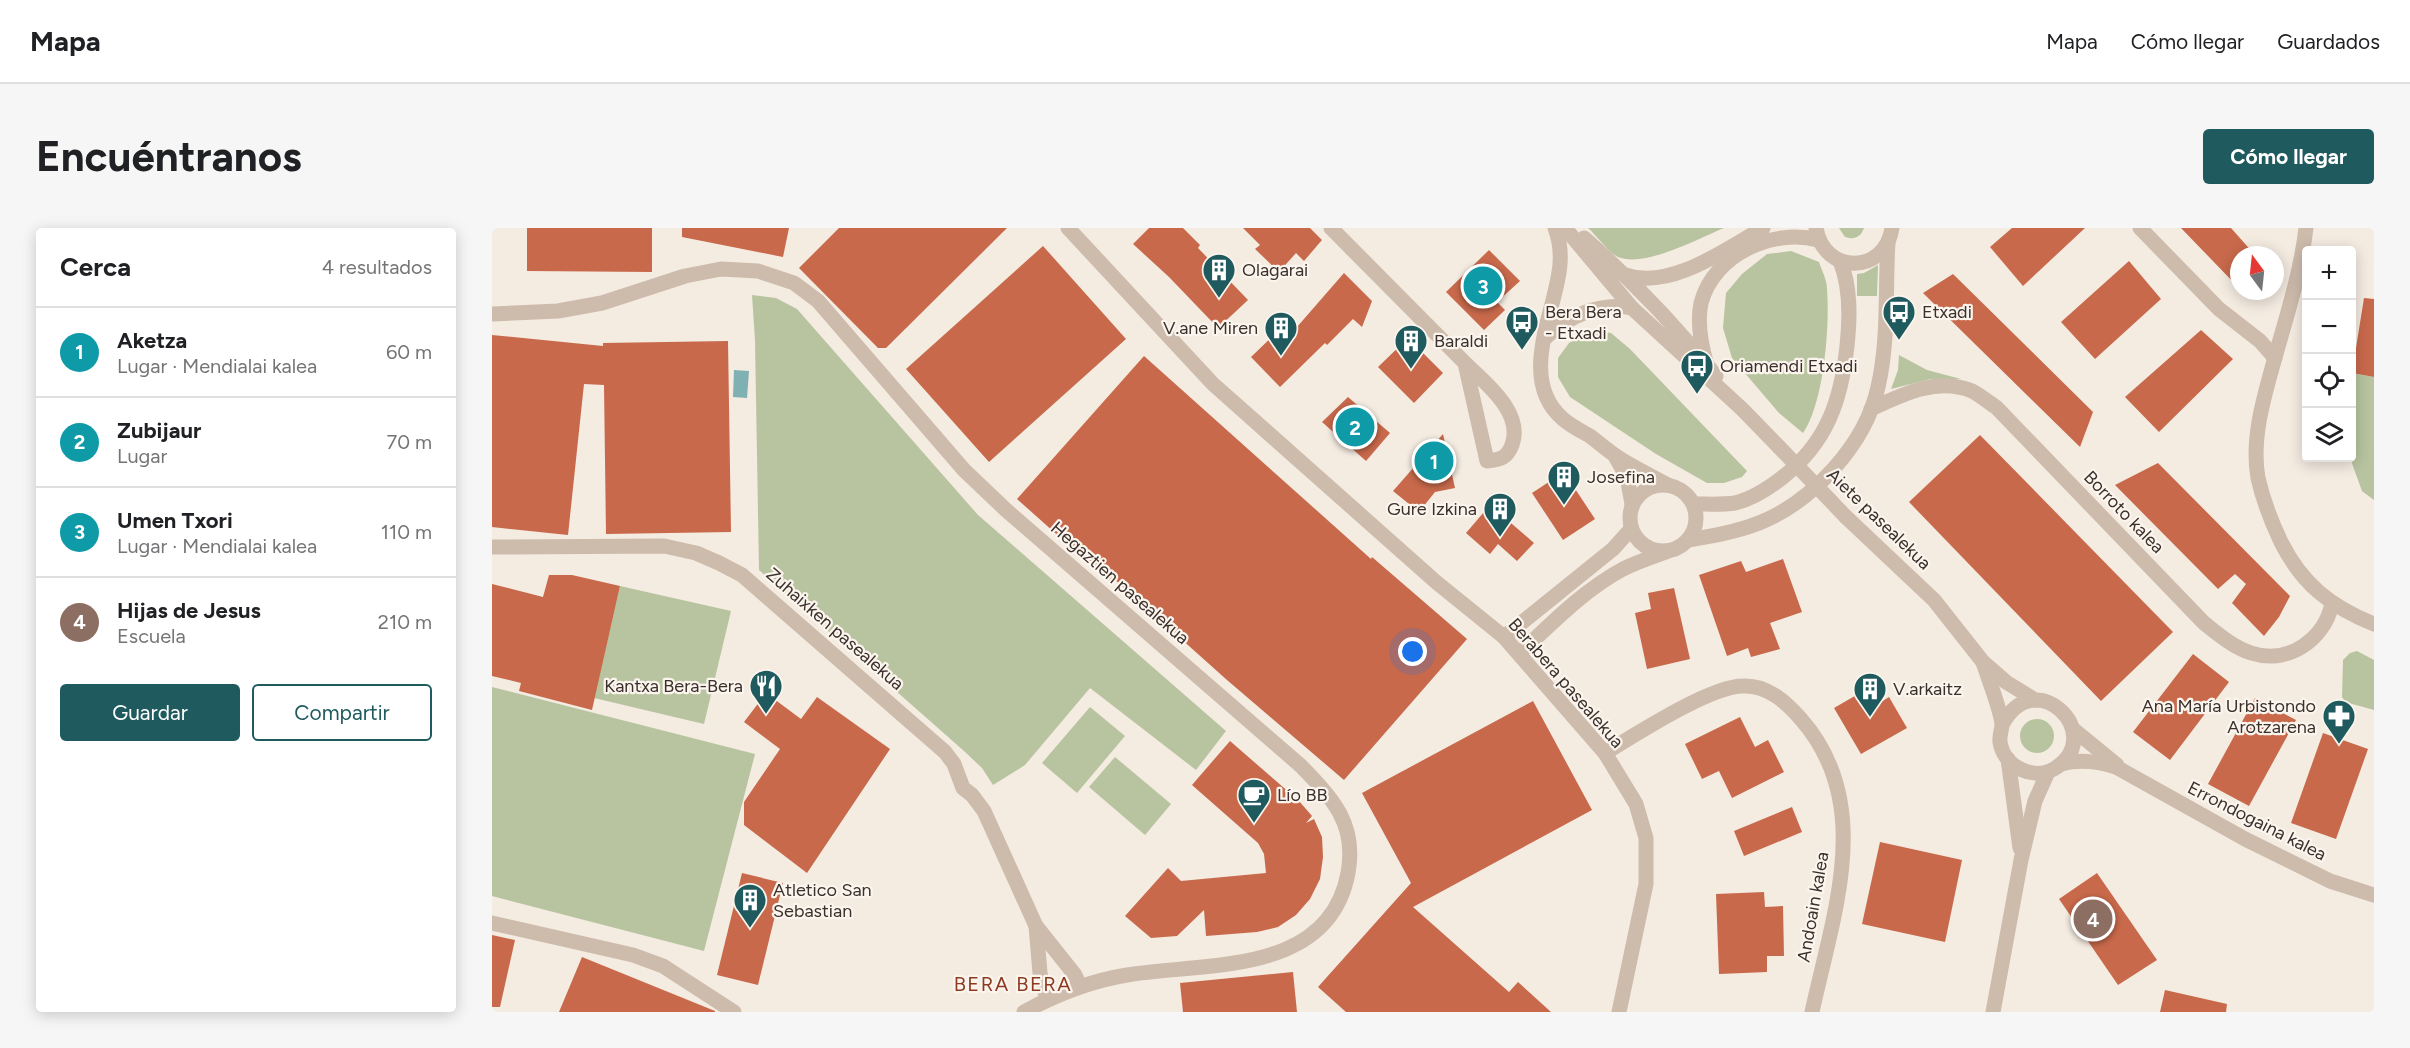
<!DOCTYPE html>
<html lang="es">
<head>
<meta charset="utf-8">
<style>
  :root { --surface:#fff; --page:#f6f6f6; --text:#202124; --muted:#757577; --line:#e0e0e0; --accent:#1f5a5e }
  body { margin:0; font-family:Figtree,sans-serif; background:var(--page); color:var(--text) }
  .controls { position:absolute; right:18px; top:18px; display:grid; overflow:hidden; border-radius:6px; box-shadow:0 3px 15px #0003 }
  .controls button { width:54px; height:54px; display:grid; place-items:center; padding:0; border:0; border-bottom:2px solid var(--line); background:var(--surface); color:var(--text); font:30px sans-serif }
  .compass { position:absolute; left:1738px; top:18px; width:54px; height:54px; border-radius:50%; background:var(--surface); box-shadow:0 3px 15px #0003; rotate:345deg }
  .you { position:absolute; left:921px; top:424px; width:21px; height:21px; margin:-15px; border:4px solid #fff; border-radius:50%; background:#1a73e8; box-shadow:0 0 0 9px #1a73e833 }
  .badge { display:grid; place-items:center; width:39px; height:39px; border-radius:50%; background:var(--accent); color:#fff; font-size:20px; font-weight:700 }
  .pin { position:absolute; translate:-50% -50%; border:3px solid #fff; box-shadow:0 2px 6px #0006 }
  .list { margin:0; padding:0; list-style:none }
  h2 { display:flex; justify-content:space-between; align-items:center; height:78px; margin:0; padding:0 24px; font-size:26px }
  h2 small { font-size:20px; font-weight:400; color:var(--muted) }
  .list li { display:grid; grid-template-columns:39px 1fr auto; gap:18px; align-items:center; box-sizing:border-box; height:90px; padding:0 24px; border-top:2px solid var(--line) }
  .list b { display:block; font-size:22px; white-space:nowrap }
  .list p { margin:0; font-size:20px; white-space:nowrap; color:var(--muted) }
  .list em { font-size:20px; font-style:normal; color:var(--muted) }
  .actions { display:flex; gap:12px; padding:18px 24px }
  .actions a { flex:1; padding:14px 0; border:2px solid var(--accent); border-radius:6px; text-align:center; font-size:21px; color:var(--accent) }
  .actions .main { background:var(--accent); color:#fff }
  .icon { flex:none; width:33px; height:33px; fill:none; stroke:currentColor; stroke-width:2; stroke-linecap:round; stroke-linejoin:round }
  .map { position:relative; flex:none; width:1882px; height:784px; overflow:hidden; border-radius:6px }
  header { display:flex; align-items:center; gap:36px; box-sizing:border-box; height:84px; padding:0 30px; background:var(--surface); border-bottom:2px solid var(--line) }
  header strong { font-size:28px }
  nav { display:flex; gap:33px; margin-inline-start:auto; font-size:21px }
  .intro { display:flex; align-items:center; justify-content:space-between; box-sizing:border-box; height:144px; padding:0 36px }
  h1 { margin:0; font-size:42px }
  .button { padding:15px 27px; border-radius:6px; background:var(--accent); color:#fff; font-size:21px; font-weight:700 }
  main { display:flex; gap:36px; padding:0 36px }
  aside { flex:1; background:var(--surface); border-radius:6px; box-shadow:0 3px 15px #0003 }
  .map>svg:first-child { display:block }
  .green { fill:#b8c4a0 }
  .water { fill:#7fb0b2 }
  .building { fill:#c8694b }
  .lines { fill:none; stroke-linecap:round; stroke-linejoin:round }
  .minor { stroke:#cdbbac; stroke-width:15 }
  .minor-bridge { stroke:#cdbbac; stroke-width:15 }
  .labels { text-anchor:middle; dominant-baseline:central; stroke-width:4.5; stroke-linejoin:round; paint-order:stroke }
  .poi-label { font-size:18px; fill:#3b302b; stroke:#fbf5ee; text-anchor:start }
  .street-label { font-size:18px; fill:#3b302b; stroke:#fbf5ee }
  .neighbourhood-label { font-size:20px; letter-spacing:1.5px; fill:#8c3b22; stroke:#fbf5ee }
</style>
</head>
<body>
<header>
<strong>Mapa</strong>
<nav><a>Mapa</a><a>Cómo llegar</a><a>Guardados</a></nav>
</header>
<div class="intro"><h1>Encuéntranos</h1><a class="button">Cómo llegar</a></div>
<main>
<aside>
<h2>Cerca<small>4 resultados</small></h2>
<ul class="list">
<li><span class="badge" style="background:#0f9aa8">1</span><div><b>Aketza</b><p>Lugar · Mendialai kalea</p></div><em>60 m</em></li>
<li><span class="badge" style="background:#0f9aa8">2</span><div><b>Zubijaur</b><p>Lugar</p></div><em>70 m</em></li>
<li><span class="badge" style="background:#0f9aa8">3</span><div><b>Umen Txori</b><p>Lugar · Mendialai kalea</p></div><em>110 m</em></li>
<li><span class="badge" style="background:#8d6e63">4</span><div><b>Hijas de Jesus</b><p>Escuela</p></div><em>210 m</em></li>
</ul>
<div class="actions"><a class="main">Guardar</a><a>Compartir</a></div>
</aside>
<div class="map">
<svg width="1882" height="784" viewBox="0 0 1882 784">
  <rect width="100%" height="100%" fill="#f4ebe1"/>
  <g class="green">
    <path d="M1096,0H1232C1207,10 1153,40 1126,29C1116,24 1105,8 1096,0Z"/>
    <path d="M1347,0H1372C1369,9 1362,12 1353,9Z"/>
    <path d="M1299,23L1327,34C1330,43 1335,52 1335,61C1338,97 1332,175 1311,205L1287,185L1240,130L1231,100L1234,65L1250,46L1275,26Z"/>
    <path d="M1386,37L1385,68H1365V46L1372,45Z"/>
    <path d="M260,67L284,70L305,81L486,287L734,503L704,542L598,460L533,537L501,557L490,540L472,523L267,342L263,112Z"/>
    <path d="M1098,102L1119,105L1138,121L1255,243L1250,249L1232,255H1215L1164,226L1078,169L1066,149V130L1077,115Z"/>
    <path d="M1407,127L1435,142L1469,151H1439L1399,161L1406,142Z"/>
    <path d="M1860,145L1882,149V272L1870,263L1858,230H1860Z"/>
    <path d="M128,358L239,383L212,496L102,470Z"/>
    <path d="M1865,423L1882,432V482L1853,474L1850,469L1851,432L1858,425Z"/>
    <path d="M0,459L263,526L212,723L0,668Z"/>
    <path d="M598,479L633,508L585,565L550,535Z"/>
    <circle cx="1545" cy="508" r="17"/>
    <path d="M623,529L679,576L653,607L597,559Z"/>
  </g>
  <path class="water" d="M242,142L257,143L255,170L241,169Z"/>
  <g class="building">
    <path d="M35,0H160V44L35,43Z"/>
    <path d="M190,0H297L291,29L190,9Z"/>
    <path d="M347,0H515L394,120H386L307,40Z"/>
    <path d="M657,0H691L708,17L706,20L756,72L726,100L677,49L641,16Z"/>
    <path d="M751,0H818L830,12L812,33L804,25L787,44L763,21L768,17Z"/>
    <path d="M1520,0H1593L1531,58L1498,19Z"/>
    <path d="M1689,0H1739L1763,27H1747V60Z"/>
    <path d="M551,18L634,111L497,234L414,141Z"/>
    <path d="M997,22L1028,53L1005,74L1013,82L992,102L954,64Z"/>
    <path d="M1637,33L1669,71L1603,131L1569,94Z"/>
    <path d="M852,45L880,73L870,99L861,91L835,117L833,115L788,159L759,129L790,99L798,107Z"/>
    <path d="M1461,46L1601,184L1588,219L1431,65Z"/>
    <path d="M1872,70L1882,71V149L1860,145Z"/>
    <path d="M1709,102L1741,131L1667,204L1633,169Z"/>
    <path d="M0,107L111,118V115L236,113L239,304L114,306L112,157L92,156L76,307L0,299Z"/>
    <path d="M916,110L951,145L922,175L886,139Z"/>
    <path d="M652,128L879,331L880,329L975,411L852,552L735,452L621,350L618,354L525,271Z"/>
    <path d="M856,169L898,205L874,233L830,194Z"/>
    <path d="M951,206L963,260L943,264L927,284L901,263Z"/>
    <path d="M1488,207L1681,404L1609,473L1417,274Z"/>
    <path d="M1666,235L1798,368L1787,389L1772,408L1740,375L1754,356L1743,346L1726,361L1623,257Z"/>
    <path d="M1072,244L1103,291L1071,312L1040,265Z"/>
    <path d="M998,277L1042,315L1025,333L1006,316L998,326L974,305Z"/>
    <path d="M1291,331L1310,384L1278,395L1288,421L1259,429L1256,420L1235,428L1207,347L1249,333L1254,344Z"/>
    <path d="M57,347H80L128,358L100,482L27,463L29,455L0,448V356L51,369Z"/>
    <path d="M1182,360L1198,431L1155,441L1143,385L1159,381L1156,365Z"/>
    <path d="M1701,426L1737,454L1678,532L1641,504Z"/>
    <path d="M1380,458L1389,474L1397,469L1415,500L1369,526L1342,480Z"/>
    <path d="M274,465L309,491L325,469L398,521L315,645L252,597V574L288,521L252,494Z"/>
    <path d="M1763,470L1804,492L1757,578L1716,556Z"/>
    <path d="M1041,473L1100,582L921,679L1017,764L1026,754L1059,784H854L826,759L919,655L870,565Z"/>
    <path d="M1248,489L1263,519L1276,512L1292,544L1240,570L1227,543L1210,551L1193,516Z"/>
    <path d="M1831,505L1876,521L1844,611L1799,595Z"/>
    <path d="M738,513L807,573L820,588L814,595L822,591L830,609L831,629L828,651L818,671L804,687L786,699L765,704L714,708L712,682L685,708L659,710L633,688L676,640L689,653L774,645L772,626L766,615L700,557Z"/>
    <path d="M1300,579L1310,604L1252,628L1242,603Z"/>
    <path d="M1388,614L1470,632L1453,714L1370,696Z"/>
    <path d="M250,645L291,655L266,757L225,747Z"/>
    <path d="M1605,645L1665,732L1626,757L1567,671Z"/>
    <path d="M1272,664L1273,679L1291,678L1292,728H1275V744L1227,746L1224,666Z"/>
    <path d="M0,707L23,712L8,779H0Z"/>
    <path d="M90,729L223,783V784H67Z"/>
    <path d="M801,744L805,784H691L688,755Z"/>
    <path d="M1673,762L1735,776L1734,784H1668Z"/>
  </g>
  <g class="lines">
    <g class="minor">
      <path d="M576,0L721,156L944,354L1012,409L1113,525L1144,576L1154,610V656L1127,784"/>
      <path d="M839,0L973,135C993,155 1032,184 1020,217C1015,230 1008,232 995,233L973,135"/>
      <path d="M1063,0C1073,26 1067,49 1060,76C1050,114 1036,161 1071,191C1079,198 1089,203 1098,208C1107,215 1115,222 1124,228C1140,239 1158,247 1176,257"/>
      <path d="M1073,0L1140,80L1250,181L1287,219"/>
      <path d="M1324,0C1332,47 1393,47 1400,0"/>
      <path d="M1648,0L1727,81L1768,113L1783,130"/>
      <path d="M1814,0C1809,44 1794,90 1782,133C1772,169 1759,211 1766,250C1771,272 1779,293 1789,314C1810,356 1839,379 1882,396"/>
      <path d="M1092,10C1140,52 1184,98 1224,148"/>
      <path d="M1134,47C1178,62 1233,22 1271,0"/>
      <path d="M0,86L66,83L110,75L193,48L229,41L266,43L302,55L326,73L472,242L514,282L809,538C841,571 865,596 856,645C837,748 714,734 635,747C598,753 565,766 532,784"/>
      <path d="M1052,111C1075,88 1108,74 1140,80"/>
      <path d="M1214,134C1209,116 1205,94 1209,75C1222,26 1281,0 1326,12"/>
      <path d="M1379,181C1411,166 1445,149 1480,163C1488,167 1496,174 1504,179L1712,395C1726,406 1741,419 1759,425C1796,437 1832,412 1840,376"/>
      <path d="M1123,228L1135,249L1140,276"/>
      <circle cx="1171" cy="290" r="33"/>
      <path d="M1202,276C1215,276 1230,277 1243,275C1260,271 1277,260 1291,249C1335,214 1349,173 1355,118C1358,90 1359,59 1348,33"/>
      <path d="M1354,289L1442,372L1491,434L1514,454L1543,472"/>
      <path d="M1196,312C1220,308 1244,304 1267,295C1320,274 1374,216 1386,159C1397,112 1393,62 1396,14"/>
      <path d="M0,319L172,318L204,325L227,335L250,347L453,524L462,536L471,560L480,567L492,583L544,698L583,747L588,758"/>
      <path d="M1012,409L1121,321L1139,301"/>
      <path d="M1028,425C1060,395 1092,362 1131,341C1145,334 1160,329 1174,324"/>
      <path d="M1491,434C1496,451 1508,479 1510,496C1510,502 1507,508 1508,514C1512,540 1544,554 1565,539C1614,506 1543,434 1510,497"/>
      <path d="M1581,501L1625,537"/>
      <path d="M1113,525C1143,507 1218,458 1251,458C1275,457 1293,473 1308,490C1384,575 1341,686 1320,784"/>
      <path d="M1516,531L1528,620"/>
      <path d="M1569,536C1588,531 1605,533 1624,539L1753,611L1838,653L1882,667"/>
      <path d="M0,695L141,727L171,738L242,784"/>
      <path d="M544,698L548,745L555,771"/>
      <path d="M1501,784L1529,632L1543,573L1556,544"/>
    </g>
    <path class="minor-bridge" d="M1287,219L1354,289"/>
  </g>
  <defs>
    <g id="building-pin" transform="scale(1.725)"><path d="M0 17L-7.5 6A9.5 9.5 0 1 1 7.5 6Z" fill="#1f5a5e" stroke="#fbf5ee"/><path d="M-4-6H4V6H1V3H-1V6H-4ZM-2.5-4.3h1.7v1.8h-1.7ZM.8-4.3h1.7v1.8H.8ZM-2.5-1h1.7V.8h-1.7ZM.8-1h1.7V.8H.8Z" fill="#fff"/></g>
    <g id="bus-pin" transform="scale(1.725)"><path d="M0 17L-7.5 6A9.5 9.5 0 1 1 7.5 6Z" fill="#1f5a5e" stroke="#fbf5ee"/><path d="M-5-6H5V4H4V6H2V4H-2V6H-4V4H-5ZM-3.5-4V0h7V-4ZM-3.5 1.2v1.5H-2V1.2ZM2 1.2v1.5H3.5V1.2Z" fill="#fff"/></g>
    <g id="restaurant-pin" transform="scale(1.725)"><path d="M0 17L-7.5 6A9.5 9.5 0 1 1 7.5 6Z" fill="#1f5a5e" stroke="#fbf5ee"/><path d="M-5-6h1v4h1v-4h1v4h1v-4h1v5L-1.5 .5V6h-2V.5L-5-1ZM5-6V6H3V1.5H1.5Q1.5-4 5-6Z" fill="#fff"/></g>
    <g id="pharmacy-pin" transform="scale(1.725)"><path d="M0 17L-7.5 6A9.5 9.5 0 1 1 7.5 6Z" fill="#1f5a5e" stroke="#fbf5ee"/><path d="M-2-6h4v4h4v4h-4v4h-4v-4h-4v-4h4Z" fill="#fff"/></g>
    <g id="cafe-pin" transform="scale(1.725)"><path d="M0 17L-7.5 6A9.5 9.5 0 1 1 7.5 6Z" fill="#1f5a5e" stroke="#fbf5ee"/><path d="M-5.5-4.5H6V0H3Q3 3.5 0 3.5H-2.5Q-5.5 3.5-5.5 0ZM3-3.2v2h1.7v-2ZM-6 4.5H4V6H-6Z" fill="#fff"/></g>
  </defs>
  <g fill-rule="evenodd">
    <use href="#building-pin" x="727" y="42"/>
    <use href="#bus-pin" x="1407" y="84"/>
    <use href="#bus-pin" x="1030" y="94"/>
    <use href="#building-pin" x="789" y="100"/>
    <use href="#building-pin" x="919" y="113"/>
    <use href="#bus-pin" x="1205" y="138"/>
    <use href="#building-pin" x="1072" y="249"/>
    <use href="#building-pin" x="1008" y="281"/>
    <use href="#restaurant-pin" x="274" y="458"/>
    <use href="#building-pin" x="1378" y="461"/>
    <use href="#pharmacy-pin" x="1847" y="488"/>
    <use href="#cafe-pin" x="762" y="567"/>
    <use href="#building-pin" x="258" y="672"/>
  </g>
  <g class="labels">
    <g class="poi-label">
      <text x="750" y="42">Olagarai</text>
      <text x="1053" y="84">Bera Bera<tspan x="1053" dy="21">- Etxadi</tspan></text>
      <text x="1430" y="84">Etxadi</text>
      <text x="766" y="100" text-anchor="end">V.ane Miren</text>
      <text x="942" y="113">Baraldi</text>
      <text x="1228" y="138">Oriamendi Etxadi</text>
      <text x="1095" y="249">Josefina</text>
      <text x="985" y="281" text-anchor="end">Gure Izkina</text>
      <text x="251" y="458" text-anchor="end">Kantxa Bera-Bera</text>
      <text x="1401" y="461">V.arkaitz</text>
      <text x="1824" y="478" text-anchor="end">Ana María Urbistondo<tspan x="1824" dy="21">Arotzarena</tspan></text>
      <text x="785" y="567">Lío BB</text>
      <text x="281" y="662">Atletico San<tspan x="281" dy="21">Sebastian</tspan></text>
    </g>
    <g class="street-label">
      <text transform="translate(1632 284) rotate(46)">Borroto kalea</text>
      <text transform="translate(1387 291) rotate(44)">Aiete pasealekua</text>
      <text transform="translate(628 355) rotate(41)">Hegaztien pasealekua</text>
      <text transform="translate(343 401) rotate(41)">Zuhaixken pasealekua</text>
      <text transform="translate(1074 455) rotate(49)">Berabera pasealekua</text>
      <text transform="translate(1765 593) rotate(27)">Errondogaina kalea</text>
      <text transform="translate(1321 679) rotate(-80)">Andoain kalea</text>
    </g>
    <g class="neighbourhood-label">
      <text x="521" y="756">BERA BERA</text>
    </g>
  </g>
</svg>
<div class="controls">
<button>+</button>
<button>−</button>
<button><svg class="icon" aria-label="locate" viewBox="0 0 24 24"><circle cx="12" cy="12" r="6"/><path d="M12 2v4M12 18v4M2 12h4M18 12h4"/></svg></button>
<button><svg class="icon" aria-label="layers" viewBox="0 0 24 24"><path d="M12 4l9 5-9 5-9-5zM3 14l9 5 9-5"/></svg></button>
</div>
<svg class="compass" viewBox="-18 -18 36 36"><path d="M0-13l5 13h-10z" fill="#e53935"/><path d="M0 13l5-13h-10z" fill="#757577"/></svg>
<div class="you"></div>
<div class="pin badge" style="left:942px;top:233px;background:#0f9aa8">1</div>
<div class="pin badge" style="left:863px;top:199px;background:#0f9aa8">2</div>
<div class="pin badge" style="left:991px;top:58px;background:#0f9aa8">3</div>
<div class="pin badge" style="left:1601px;top:691px;background:#8d6e63">4</div>
</div>
</main>
</body>
</html>
